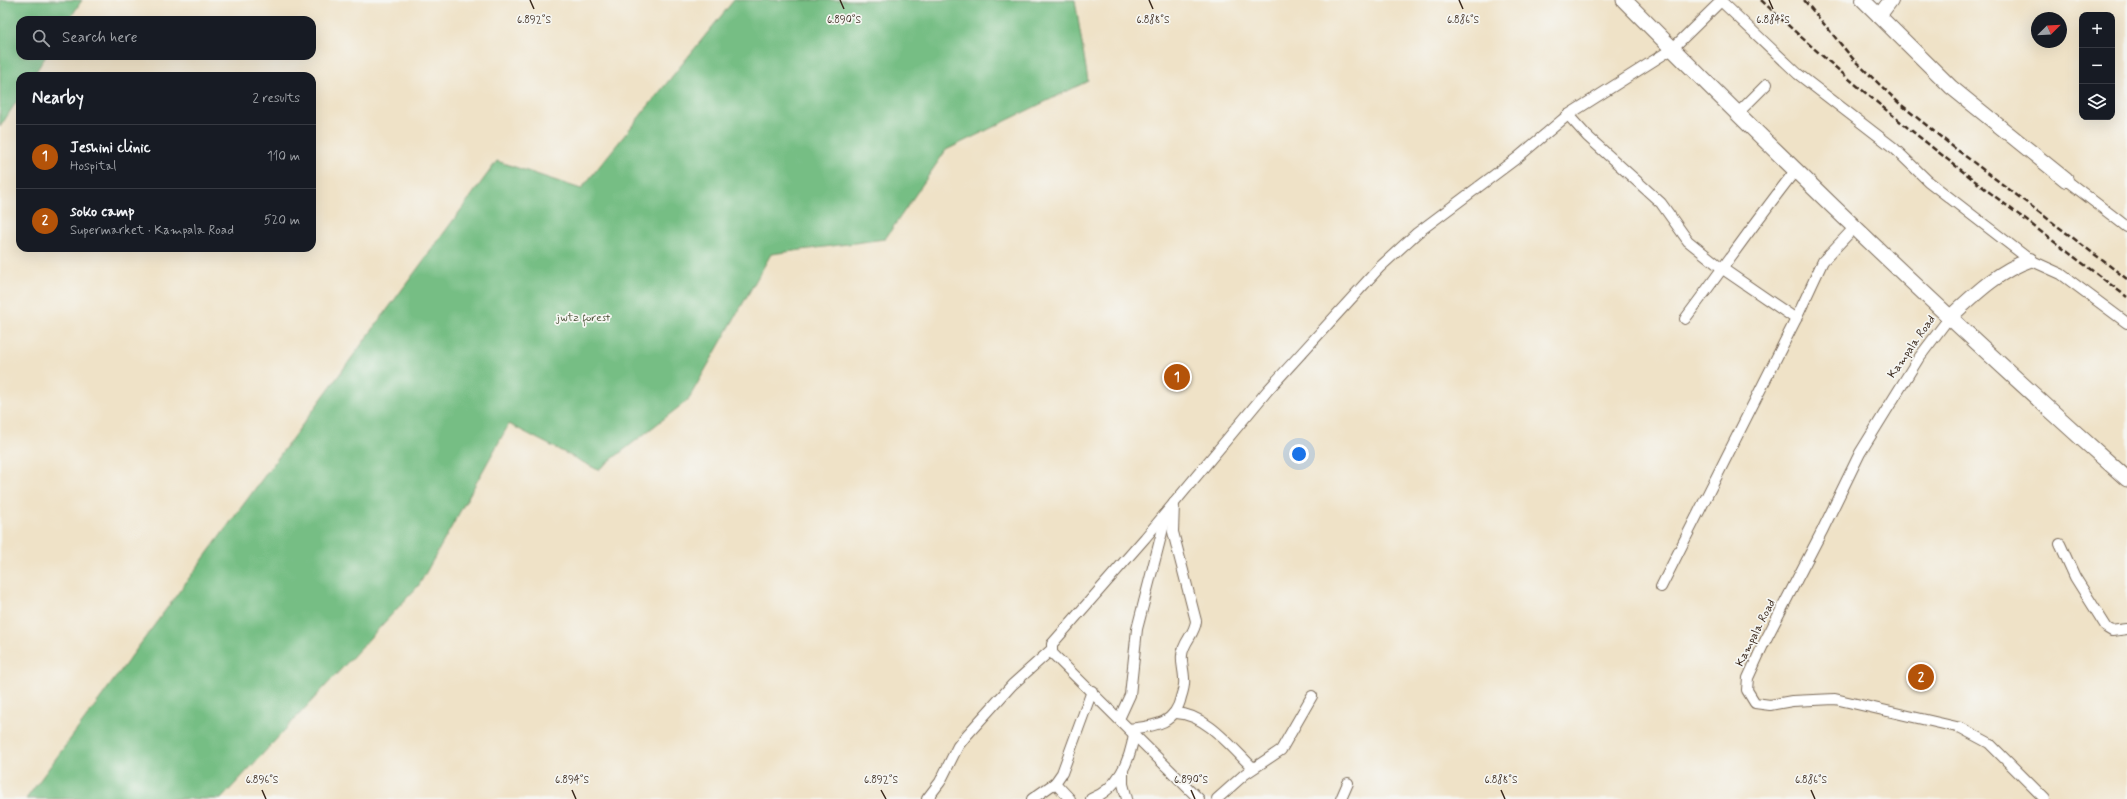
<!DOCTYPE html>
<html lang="en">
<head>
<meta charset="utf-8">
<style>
  :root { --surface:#171b24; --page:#242831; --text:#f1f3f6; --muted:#9ea1a6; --line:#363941; --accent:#b45309 }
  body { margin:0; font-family:Mynerve,sans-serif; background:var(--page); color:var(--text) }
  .controls { position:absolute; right:12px; top:12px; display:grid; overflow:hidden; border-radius:8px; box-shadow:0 4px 16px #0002 }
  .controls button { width:36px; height:36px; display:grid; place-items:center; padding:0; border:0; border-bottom:1px solid var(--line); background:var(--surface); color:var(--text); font:20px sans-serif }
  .compass { position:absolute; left:2031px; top:12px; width:36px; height:36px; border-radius:50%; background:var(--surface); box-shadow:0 4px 16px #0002; rotate:66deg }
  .you { position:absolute; left:1299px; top:454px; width:14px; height:14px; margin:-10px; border:3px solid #fff; border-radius:50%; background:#1a73e8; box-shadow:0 0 0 6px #1a73e833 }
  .badge { display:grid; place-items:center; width:26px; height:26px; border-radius:50%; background:var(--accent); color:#fff; font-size:13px; font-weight:700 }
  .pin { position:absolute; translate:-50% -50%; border:2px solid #fff; box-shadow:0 1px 4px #0006 }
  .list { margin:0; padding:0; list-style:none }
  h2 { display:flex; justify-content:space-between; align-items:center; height:52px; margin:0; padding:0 16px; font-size:17px }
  h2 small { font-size:13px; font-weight:400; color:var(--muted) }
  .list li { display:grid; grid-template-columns:26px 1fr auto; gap:12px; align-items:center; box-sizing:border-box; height:64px; padding:0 16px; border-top:1px solid var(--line) }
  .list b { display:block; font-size:15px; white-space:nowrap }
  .list p { margin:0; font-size:13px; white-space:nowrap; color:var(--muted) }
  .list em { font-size:13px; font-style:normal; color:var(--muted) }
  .icon { flex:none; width:22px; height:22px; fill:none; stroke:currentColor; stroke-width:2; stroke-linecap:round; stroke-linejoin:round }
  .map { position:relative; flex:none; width:2127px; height:799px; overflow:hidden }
  .search { position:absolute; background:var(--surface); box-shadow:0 4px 16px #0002; left:16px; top:16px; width:300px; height:44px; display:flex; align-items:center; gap:10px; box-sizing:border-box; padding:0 14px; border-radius:12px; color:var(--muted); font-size:15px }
  .panel { position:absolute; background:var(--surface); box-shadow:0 4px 16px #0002; left:16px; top:72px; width:300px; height:180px; border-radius:12px }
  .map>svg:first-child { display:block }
  .forest { fill:#76be84; stroke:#587451 }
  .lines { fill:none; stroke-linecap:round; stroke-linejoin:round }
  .street-casing { stroke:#7a6a59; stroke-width:12 }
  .secondary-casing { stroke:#7a6a59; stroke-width:16 }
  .primary-casing { stroke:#7a6a59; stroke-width:17 }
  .street { stroke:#fff; stroke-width:10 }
  .secondary { stroke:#fff; stroke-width:14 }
  .primary { stroke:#fff; stroke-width:15 }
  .rail { stroke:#3b2a1e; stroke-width:2.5; stroke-dasharray:6 3; stroke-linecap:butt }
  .ticks { fill:none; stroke:#3b2a1e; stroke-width:1.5 }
  .labels { text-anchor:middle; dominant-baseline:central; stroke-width:3.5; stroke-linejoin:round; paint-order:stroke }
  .park-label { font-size:12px; fill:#51573e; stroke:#f6f6f2 }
  .street-label { font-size:12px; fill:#3b2a1e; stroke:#f6f6f2 }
  .ticks-label { font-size:10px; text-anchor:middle; fill:#3b2a1e; stroke:#f6f6f2; stroke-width:3.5; stroke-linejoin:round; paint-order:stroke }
</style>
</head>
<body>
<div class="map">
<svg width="2127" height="799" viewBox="0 0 2127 799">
  <rect width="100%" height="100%" fill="#f6f6f2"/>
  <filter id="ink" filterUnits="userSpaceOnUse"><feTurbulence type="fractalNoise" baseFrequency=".025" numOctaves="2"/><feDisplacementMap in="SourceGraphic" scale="8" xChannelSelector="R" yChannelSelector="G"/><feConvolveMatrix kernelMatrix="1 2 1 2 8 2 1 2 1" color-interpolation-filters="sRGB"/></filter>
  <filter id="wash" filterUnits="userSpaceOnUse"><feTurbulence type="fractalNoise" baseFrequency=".012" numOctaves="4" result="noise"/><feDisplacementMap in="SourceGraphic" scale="16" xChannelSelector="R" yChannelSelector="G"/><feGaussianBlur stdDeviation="0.9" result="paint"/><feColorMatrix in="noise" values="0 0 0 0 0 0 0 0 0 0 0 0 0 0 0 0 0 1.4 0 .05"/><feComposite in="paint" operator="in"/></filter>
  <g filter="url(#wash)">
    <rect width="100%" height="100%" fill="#efe2c7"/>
    <g class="forest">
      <path d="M0,0H82L69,20H20V56H46L33,76H20V96L0,127Z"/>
      <path d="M734,0H1075L1088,81L946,150L885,239L771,254L688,400L598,470L509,424L419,585L221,799H26L497,161L581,189Z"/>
    </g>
  </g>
  <g filter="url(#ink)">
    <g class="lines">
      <g class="street-casing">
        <g id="street">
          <path d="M1720,0L1798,74L1894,148L1928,181L2030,260L2061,274L2127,323"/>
          <path d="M1737,114L1767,84"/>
          <path d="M1568,115L1587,136L1661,203L1688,241L1723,269L1796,319"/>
          <path d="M2066,180L2127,227"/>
          <path d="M1949,318L1918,359L1860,453L1822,531L1763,645L1748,678L1747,690L1755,703L1770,705L1792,701L1835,699L1961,728L1989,743L2045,799"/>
          <path d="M1685,319C1722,270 1757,219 1795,171"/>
          <path d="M2060,544L2075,577L2107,628L2112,631L2127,629"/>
          <path d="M1661,587L1796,319L1823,261L1854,228"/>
          <path d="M1176,713C1206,714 1232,748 1253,768"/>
          <path d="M1119,719L1130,695L1137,629L1167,513"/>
          <path d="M1129,729C1154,726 1175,725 1181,697C1183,691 1185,685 1184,679C1184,671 1181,663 1182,655C1183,642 1195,634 1196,621L1173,532L1174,503"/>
          <path d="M1123,770V784L1127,799"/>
          <path d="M1055,783L1070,799"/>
          <path d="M927,799L940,782L958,746L966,736L1012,685L1051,650"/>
          <path d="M1032,799L1055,783L1062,773L1092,691"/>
          <path d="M1091,799C1118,789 1130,761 1134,734"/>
          <path d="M1199,799L1052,653V644L1145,538L1268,390L1380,267L1417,233L1517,158L1568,115L1672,49L1721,1"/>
          <path d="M1217,799L1245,774L1281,750L1312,696"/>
          <path d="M1341,799L1348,783"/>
        </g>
      </g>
      <g class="secondary-casing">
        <g id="secondary">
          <path d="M1863,0L1951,87L2066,180"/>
          <path d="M1879,16L1891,0"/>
          <path d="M1949,318C1974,295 1998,271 2030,260"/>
        </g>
      </g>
      <g class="primary-casing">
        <path id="primary" d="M1624,0C1787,165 1954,325 2127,479"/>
      </g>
      <use href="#street" class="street"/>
      <use href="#secondary" class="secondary"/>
      <use href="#primary" class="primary"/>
      <g class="rail">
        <path d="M1761,0C1875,108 2002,202 2127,297"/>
        <path d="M1804,0L1854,60L1899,103L1952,146L2127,279"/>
      </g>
    </g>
  </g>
  <path class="ticks" d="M530,0L534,9M840,0L844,9M1149,0L1153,9M1459,0L1463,9M1769,0L1773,9M262,790L266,799M572,790L576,799M881,790L886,799M1191,790L1195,799M1501,790L1505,799M1811,790L1815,799"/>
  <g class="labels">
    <g class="park-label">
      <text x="583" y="318">jwtz forest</text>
    </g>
    <g class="street-label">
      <text transform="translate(1912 347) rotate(-55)">Kampala Road</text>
      <text transform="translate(1756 633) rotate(-63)">Kampala Road</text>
    </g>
  </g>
  <g class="ticks-label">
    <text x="534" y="23">6.892°S</text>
    <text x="844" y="23">6.890°S</text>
    <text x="1153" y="23">6.888°S</text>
    <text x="1463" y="23">6.886°S</text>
    <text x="1773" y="23">6.884°S</text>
    <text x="262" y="783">6.896°S</text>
    <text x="572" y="783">6.894°S</text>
    <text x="881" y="783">6.892°S</text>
    <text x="1191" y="783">6.890°S</text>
    <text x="1501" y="783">6.888°S</text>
    <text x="1811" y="783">6.886°S</text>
  </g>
</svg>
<div class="controls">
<button>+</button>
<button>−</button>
<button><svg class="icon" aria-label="layers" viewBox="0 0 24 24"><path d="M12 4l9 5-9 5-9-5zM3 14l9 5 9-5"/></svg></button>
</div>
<svg class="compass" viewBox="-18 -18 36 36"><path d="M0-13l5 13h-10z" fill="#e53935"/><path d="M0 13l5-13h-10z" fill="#9ea1a6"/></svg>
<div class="you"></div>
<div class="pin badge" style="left:1177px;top:377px">1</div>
<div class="pin badge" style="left:1921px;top:677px">2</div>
<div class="search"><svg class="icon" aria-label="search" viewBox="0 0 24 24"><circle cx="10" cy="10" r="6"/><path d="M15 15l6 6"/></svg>Search here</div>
<section class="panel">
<h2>Nearby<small>2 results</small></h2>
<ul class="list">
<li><span class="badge">1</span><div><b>Jeshini clinic</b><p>Hospital</p></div><em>110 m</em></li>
<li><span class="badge">2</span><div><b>soko camp</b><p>Supermarket · Kampala Road</p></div><em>520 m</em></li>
</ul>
</section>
</div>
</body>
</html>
